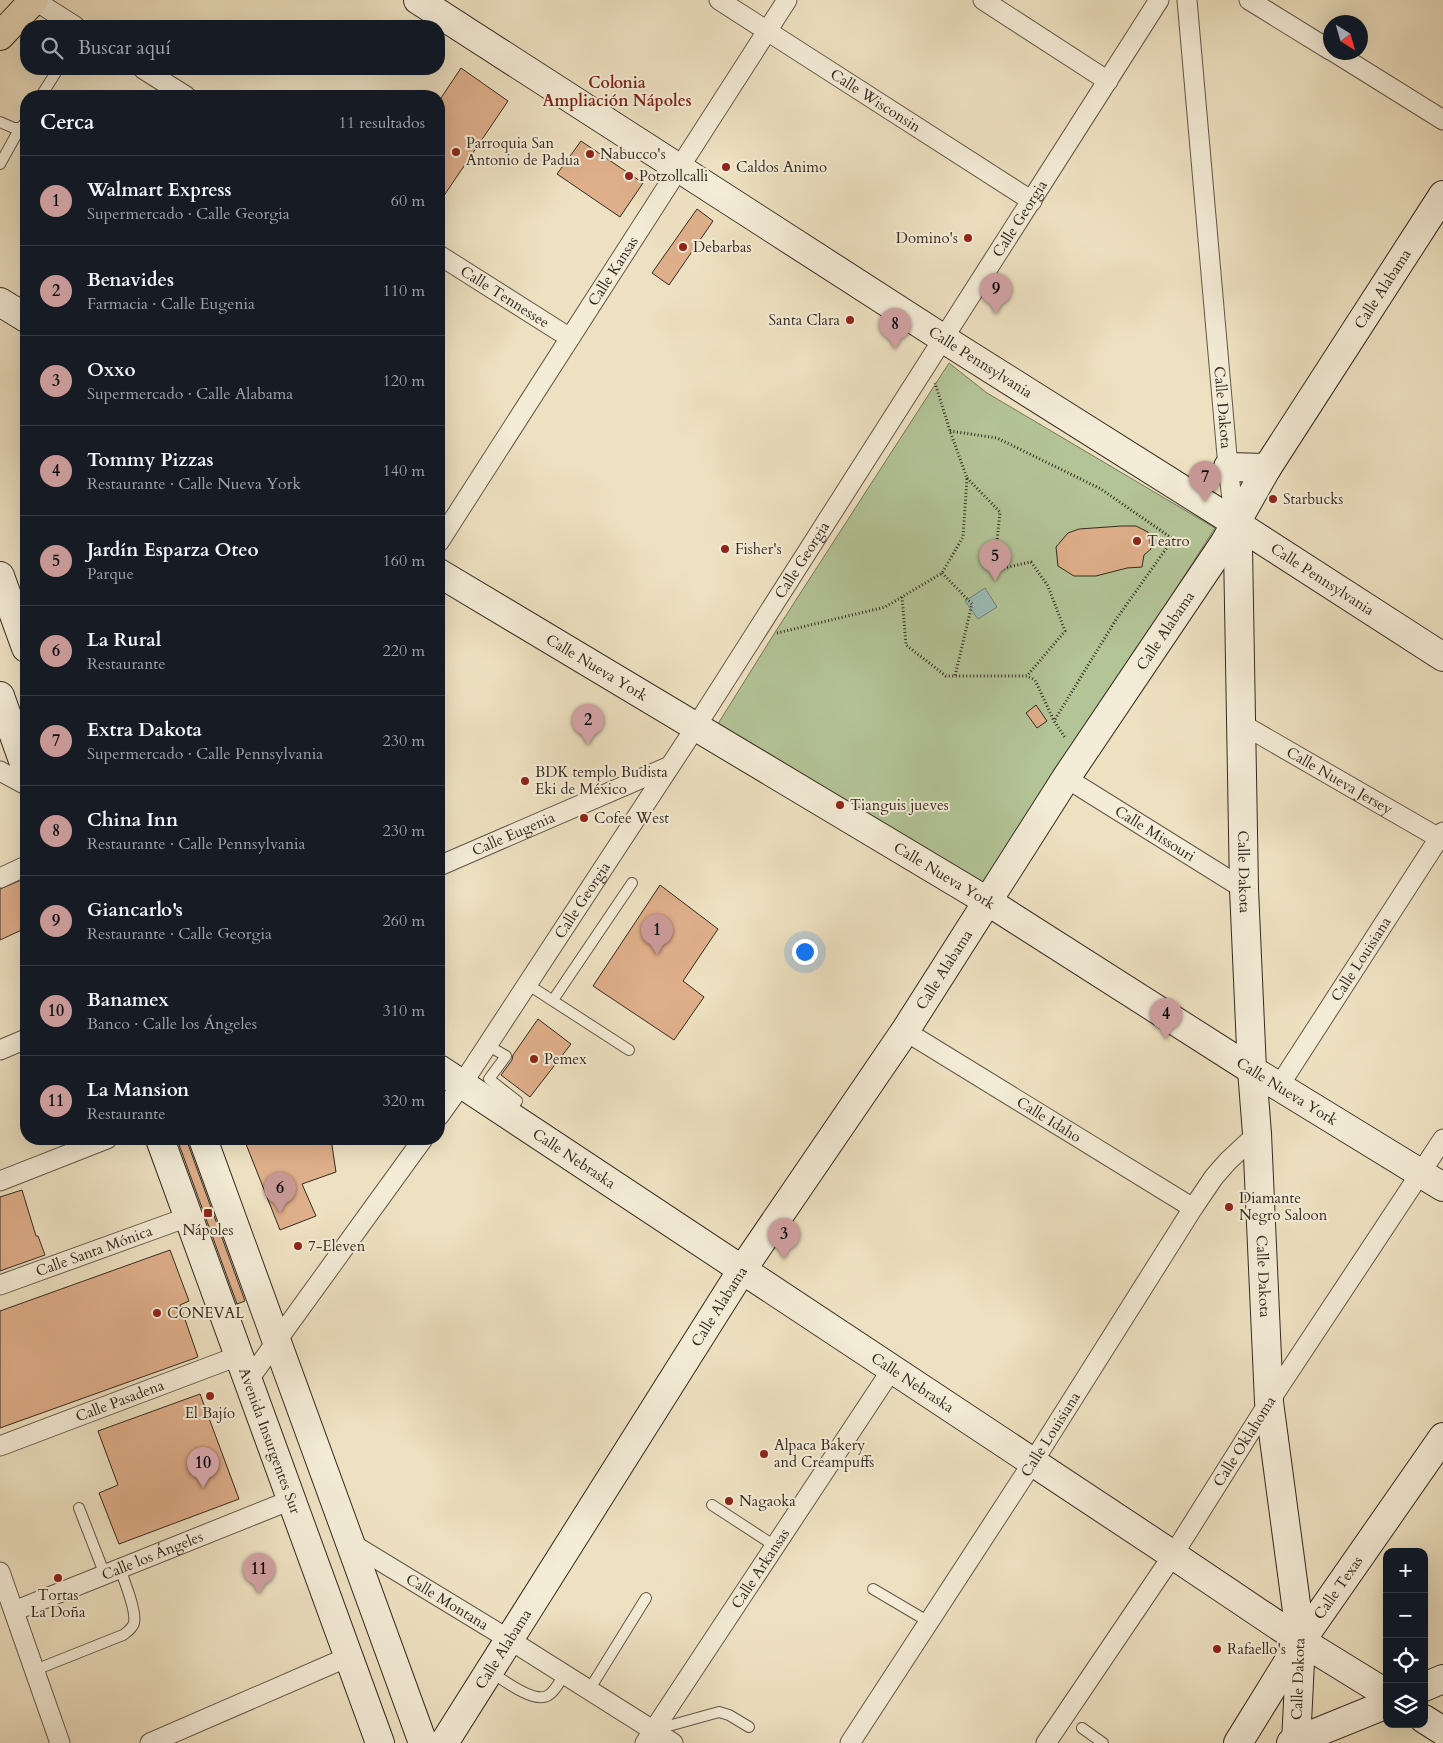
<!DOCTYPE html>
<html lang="es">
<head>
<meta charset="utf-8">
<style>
  :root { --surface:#171b24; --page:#242831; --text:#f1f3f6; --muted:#9ea1a6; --line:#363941; --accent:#c59692 }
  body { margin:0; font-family:Cardo,serif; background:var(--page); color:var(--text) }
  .controls { position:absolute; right:15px; bottom:15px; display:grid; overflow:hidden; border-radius:10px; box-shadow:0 5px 20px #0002 }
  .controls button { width:45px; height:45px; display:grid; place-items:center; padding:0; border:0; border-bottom:1px solid var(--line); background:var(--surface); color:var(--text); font:25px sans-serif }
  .compass { position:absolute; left:1323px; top:15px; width:45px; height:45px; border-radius:50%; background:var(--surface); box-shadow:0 5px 20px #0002; rotate:143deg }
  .you { position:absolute; left:804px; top:951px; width:18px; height:18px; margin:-12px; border:4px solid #fff; border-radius:50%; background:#1a73e8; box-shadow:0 0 0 8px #1a73e833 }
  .badge { display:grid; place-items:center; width:32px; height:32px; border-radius:50%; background:var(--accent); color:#111; font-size:16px; font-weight:700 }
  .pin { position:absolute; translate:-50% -41px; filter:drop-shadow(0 1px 2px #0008) }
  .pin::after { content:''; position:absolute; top:26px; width:18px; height:15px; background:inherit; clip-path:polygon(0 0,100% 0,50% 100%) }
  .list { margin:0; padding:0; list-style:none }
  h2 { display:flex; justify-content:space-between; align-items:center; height:65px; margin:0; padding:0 20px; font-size:21px }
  h2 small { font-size:16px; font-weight:400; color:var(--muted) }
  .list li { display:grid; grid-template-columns:32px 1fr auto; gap:15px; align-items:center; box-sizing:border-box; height:90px; padding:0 20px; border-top:1px solid var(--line) }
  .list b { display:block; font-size:19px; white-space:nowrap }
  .list p { margin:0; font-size:16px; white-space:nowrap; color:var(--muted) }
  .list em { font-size:16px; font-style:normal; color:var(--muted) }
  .icon { flex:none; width:28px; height:28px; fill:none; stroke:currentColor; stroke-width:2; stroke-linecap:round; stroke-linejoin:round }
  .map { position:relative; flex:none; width:1443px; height:1743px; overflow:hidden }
  .search { position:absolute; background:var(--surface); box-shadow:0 5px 20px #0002; left:20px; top:20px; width:425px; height:55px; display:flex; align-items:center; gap:12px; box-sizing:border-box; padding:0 18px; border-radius:20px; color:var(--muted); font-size:19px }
  .panel { position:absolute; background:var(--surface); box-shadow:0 5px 20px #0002; left:20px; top:90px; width:425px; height:1055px; border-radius:20px }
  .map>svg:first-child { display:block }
  .green { fill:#b3c497; stroke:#73775c }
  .water { fill:#9abcb7; stroke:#71827b }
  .building { fill:#dfae8a; stroke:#332a21 }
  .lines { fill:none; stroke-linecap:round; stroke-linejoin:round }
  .lane-casing { stroke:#625849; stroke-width:12 }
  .street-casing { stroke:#625849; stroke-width:21 }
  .secondary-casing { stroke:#332a21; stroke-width:30 }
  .primary-casing { stroke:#332a21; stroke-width:30 }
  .path { stroke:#332a21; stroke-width:3; stroke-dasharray:1 2.5; stroke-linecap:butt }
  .lane { stroke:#f4ecd7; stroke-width:10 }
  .street { stroke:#f4ecd7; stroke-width:19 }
  .secondary { stroke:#f4ecd7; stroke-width:28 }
  .primary { stroke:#eee1c1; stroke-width:28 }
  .poi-dot { fill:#8f2418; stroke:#f4ecd7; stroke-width:2 }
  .labels { text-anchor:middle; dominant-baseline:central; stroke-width:4; stroke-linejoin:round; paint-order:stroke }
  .street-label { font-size:15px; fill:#332a21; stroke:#f4ecd7 }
  .poi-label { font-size:15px; fill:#332a21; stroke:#f4ecd7; text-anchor:start }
  .neighbourhood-label { font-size:16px; font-weight:bold; fill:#7a1f14; stroke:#f4ecd7 }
</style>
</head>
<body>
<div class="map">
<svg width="1443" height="1743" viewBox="0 0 1443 1743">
  <rect width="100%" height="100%" fill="#eee1c1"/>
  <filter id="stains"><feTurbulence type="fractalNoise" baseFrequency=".004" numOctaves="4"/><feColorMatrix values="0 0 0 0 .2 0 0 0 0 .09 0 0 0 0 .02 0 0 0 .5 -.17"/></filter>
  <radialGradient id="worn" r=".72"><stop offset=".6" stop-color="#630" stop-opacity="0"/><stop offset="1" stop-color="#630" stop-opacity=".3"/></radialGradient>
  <path class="green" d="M949,363L987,393L1215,528L979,897L716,727L774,634Z"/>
  <path class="water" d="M985,588L997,607L978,619L965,601Z"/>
  <g class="building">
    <path d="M461,68L508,101L439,203V101Z"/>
    <path d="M581,141L643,183L620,217L557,174Z"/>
    <path d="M697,209L713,221L669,285L652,273Z"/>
    <path d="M1122,526H1136L1148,532L1151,549L1144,555L1142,567L1127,568L1096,576H1074L1058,566L1056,547L1068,533L1079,529Z"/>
    <path d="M1036,705L1047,721L1037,728L1026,713Z"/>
    <path d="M26,878V928L0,940V889Z"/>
    <path d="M660,885L718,929L683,981L704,997L674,1040L593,986Z"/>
    <path d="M538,1019L571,1044L530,1097L501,1075L512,1060L513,1055Z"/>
    <path d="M177,1139H188V1144L245,1301L237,1304Z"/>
    <path d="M244,1139H331L336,1172L302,1184L316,1216L280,1230Z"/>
    <path d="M22,1190L36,1236H38L45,1255L0,1271V1197Z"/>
    <path d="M170,1250L189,1301L180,1305L198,1357L0,1428V1311Z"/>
    <path d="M200,1394L239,1499L119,1544L99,1493L118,1485L98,1431Z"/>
  </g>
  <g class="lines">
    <g class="lane-casing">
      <g id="lane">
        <path d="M41,96L58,69"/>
        <path d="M0,122L14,128H20L26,122"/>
        <path d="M0,164L20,128"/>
        <path d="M527,984L629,1050"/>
        <path d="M553,1000L632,883"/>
        <path d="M487,1045L506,1056L489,1079L517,1101L509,1114"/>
        <path d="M712,1505L775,1546"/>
        <path d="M79,1508L105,1575"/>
        <path d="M873,1589L929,1622"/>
        <path d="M35,1670L123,1635C128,1631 132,1629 134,1623C137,1611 124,1581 120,1568"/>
        <path d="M491,1672C503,1680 533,1703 547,1696C555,1692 560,1681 564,1674"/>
        <path d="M589,1690L646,1598"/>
        <path d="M1082,1728L1103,1743"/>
        <path d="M654,1730L719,1712L729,1715L749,1727"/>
      </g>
    </g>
    <g class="street-casing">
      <g id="street">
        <path d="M34,0L75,26"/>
        <path id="s1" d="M719,0L1032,201"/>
        <path d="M983,0L1108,81"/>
        <path id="s2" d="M1187,0L1228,467L1235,523"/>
        <path d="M1249,0L1330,50"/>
        <path d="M1334,52L1443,120"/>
        <path d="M143,69L186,96"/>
        <path id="s3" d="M439,255L570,338"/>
        <path id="s4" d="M439,542L787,0"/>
        <path id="s5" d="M1240,723L1439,838"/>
        <path d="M0,771L26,785"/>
        <path id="s6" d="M1066,778L1244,889"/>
        <path id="s7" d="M439,866L670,766"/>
        <path d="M0,878L26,866"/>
        <path id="s8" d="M905,1031L1193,1208"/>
        <path d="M0,1050L26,1039"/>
        <path id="s9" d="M1279,1086L1443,832"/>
        <path id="s10" d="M439,1116L462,1084L695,728L1159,0"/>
        <path d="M0,1181L107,1139"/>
        <path id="s11" d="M0,1285L188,1217"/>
        <path d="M247,1382L423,1139"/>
        <path id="s12" d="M0,1446L238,1356"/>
        <path id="s13" d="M349,1542L510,1640L673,1743"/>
        <path d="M0,1572L60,1743"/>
        <path id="s14" d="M14,1611L291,1500"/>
        <path d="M150,1743L348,1657"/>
        <path id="s15" d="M645,1743L892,1369"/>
        <path id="s16" d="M850,1743L1033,1462L1193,1208L1214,1177L1228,1161L1257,1134"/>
        <path id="s17" d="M1046,1743L1173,1555L1269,1402L1443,1139"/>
      </g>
    </g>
    <g class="secondary-casing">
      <g id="secondary">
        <path id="s18" d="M418,0L961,350L1226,517L1443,657"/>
        <path d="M0,302L26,318"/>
        <path d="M1228,467L1267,468"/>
        <path id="s19" d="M1235,523L1238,548L1244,889L1252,1070L1257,1134L1269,1402L1301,1641L1296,1743"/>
        <path id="s20" d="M439,573L987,901L1252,1070L1443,1187"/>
        <path d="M0,576L26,648"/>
        <path d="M0,696L26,769"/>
        <path id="s21" d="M439,1069L1173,1555L1301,1641L1387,1694"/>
        <path id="s22" d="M160,1139L380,1743"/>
        <path d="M203,1139L423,1743"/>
        <path d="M1424,1687L1443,1679"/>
        <path d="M1424,1719L1443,1731"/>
        <path id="s23" d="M444,1743L742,1270L905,1031L1066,778L1225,542L1267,468L1443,195"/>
        <path id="s24" d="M1238,1743L1301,1641L1443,1437"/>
        <path d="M1291,1743L1387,1704"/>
      </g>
    </g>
    <g class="primary-casing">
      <path id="primary" d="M0,36L34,0"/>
    </g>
    <g class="path">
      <path d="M950,431L997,438L1101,489L1173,539L1117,618L1054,721"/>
      <path d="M967,478L1000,512L994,570L1031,562L1048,586L1065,631L1027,676"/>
      <path d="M942,573L972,604L955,676"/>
      <path d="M902,597L906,645L946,676H1027L1035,680L1054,721L1066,739"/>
      <path d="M777,633L885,607L942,573L963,537L967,478L950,431L935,383"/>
    </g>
    <use href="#lane" class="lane"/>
    <use href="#street" class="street"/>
    <use href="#secondary" class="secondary"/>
    <use href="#primary" class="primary"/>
  </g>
  <g class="poi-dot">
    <circle cx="456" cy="152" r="5"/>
    <circle cx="590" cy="154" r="5"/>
    <circle cx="726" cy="167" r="5"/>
    <circle cx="629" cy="176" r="5"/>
    <circle cx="968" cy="238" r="5"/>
    <circle cx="683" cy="247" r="5"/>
    <circle cx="850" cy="320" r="5"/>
    <circle cx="1273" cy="499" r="5"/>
    <circle cx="1137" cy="541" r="5"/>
    <circle cx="725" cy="549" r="5"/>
    <circle cx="525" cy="781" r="5"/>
    <circle cx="840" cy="805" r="5"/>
    <circle cx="584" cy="818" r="5"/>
    <circle cx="534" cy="1059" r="5"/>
    <circle cx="1229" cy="1207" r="5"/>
    <rect x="203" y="1208" width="10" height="10" rx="2.5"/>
    <circle cx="298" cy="1246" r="5"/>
    <circle cx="157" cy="1313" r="5"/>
    <circle cx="210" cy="1396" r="5"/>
    <circle cx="764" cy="1454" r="5"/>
    <circle cx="729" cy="1501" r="5"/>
    <circle cx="58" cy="1578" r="5"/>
    <circle cx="1217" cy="1649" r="5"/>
  </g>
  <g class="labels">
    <g class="street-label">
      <text stroke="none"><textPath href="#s1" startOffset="186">Calle Wisconsin</textPath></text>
      <text stroke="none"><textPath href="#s10" startOffset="1069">Calle Georgia</textPath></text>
      <text stroke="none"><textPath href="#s4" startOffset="322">Calle Kansas</textPath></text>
      <text stroke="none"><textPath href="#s23" startOffset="1731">Calle Alabama</textPath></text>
      <text stroke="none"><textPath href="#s3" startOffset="78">Calle Tennessee</textPath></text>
      <text stroke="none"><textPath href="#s18" startOffset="669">Calle Pennsylvania</textPath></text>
      <text stroke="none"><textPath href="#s2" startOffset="409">Calle Dakota</textPath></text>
      <text stroke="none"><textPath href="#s10" startOffset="664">Calle Georgia</textPath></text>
      <text stroke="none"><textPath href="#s18" startOffset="1074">Calle Pennsylvania</textPath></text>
      <text stroke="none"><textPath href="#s23" startOffset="1326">Calle Alabama</textPath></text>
      <text stroke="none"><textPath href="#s20" startOffset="184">Calle Nueva York</textPath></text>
      <text stroke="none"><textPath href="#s5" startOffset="115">Calle Nueva Jersey</textPath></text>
      <text stroke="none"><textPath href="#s6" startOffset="105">Calle Missouri</textPath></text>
      <text stroke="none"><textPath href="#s7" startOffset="81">Calle Eugenia</textPath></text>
      <text stroke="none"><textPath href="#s19" startOffset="349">Calle Dakota</textPath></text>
      <text stroke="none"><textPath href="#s20" startOffset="589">Calle Nueva York</textPath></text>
      <text stroke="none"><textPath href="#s10" startOffset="259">Calle Georgia</textPath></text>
      <text stroke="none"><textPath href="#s9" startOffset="151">Calle Louisiana</textPath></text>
      <text stroke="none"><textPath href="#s23" startOffset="921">Calle Alabama</textPath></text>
      <text stroke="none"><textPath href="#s20" startOffset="994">Calle Nueva York</textPath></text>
      <text stroke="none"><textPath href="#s8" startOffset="169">Calle Idaho</textPath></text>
      <text stroke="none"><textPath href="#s21" startOffset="162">Calle Nebraska</textPath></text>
      <text stroke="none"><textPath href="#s11" startOffset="100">Calle Santa Mónica</textPath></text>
      <text stroke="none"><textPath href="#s19" startOffset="754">Calle Dakota</textPath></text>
      <text stroke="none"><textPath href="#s23" startOffset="516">Calle Alabama</textPath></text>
      <text stroke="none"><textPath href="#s21" startOffset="568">Calle Nebraska</textPath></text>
      <text stroke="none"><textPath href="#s12" startOffset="128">Calle Pasadena</textPath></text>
      <text stroke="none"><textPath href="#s16" startOffset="368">Calle Louisiana</textPath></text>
      <text stroke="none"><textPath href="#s22" startOffset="321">Avenida Insurgentes Sur</textPath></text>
      <text stroke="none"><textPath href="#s17" startOffset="361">Calle Oklahoma</textPath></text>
      <text stroke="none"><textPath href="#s14" startOffset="149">Calle los Ángeles</textPath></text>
      <text stroke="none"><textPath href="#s15" startOffset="209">Calle Arkansas</textPath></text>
      <text stroke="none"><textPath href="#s24" startOffset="185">Calle Texas</textPath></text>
      <text stroke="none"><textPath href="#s13" startOffset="115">Calle Montana</textPath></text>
      <text stroke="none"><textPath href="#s23" startOffset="111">Calle Alabama</textPath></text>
      <text transform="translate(1298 1679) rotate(-88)">Calle Dakota</text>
    </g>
    <g class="poi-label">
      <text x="466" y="143">Parroquia San<tspan x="466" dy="17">Antonio de Padua</tspan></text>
      <text x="600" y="154">Nabucco's</text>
      <text x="736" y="167">Caldos Animo</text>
      <text x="639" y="176">Potzollcalli</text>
      <text x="958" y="238" text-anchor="end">Domino's</text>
      <text x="693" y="247">Debarbas</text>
      <text x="840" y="320" text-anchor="end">Santa Clara</text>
      <text x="1283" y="499">Starbucks</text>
      <text x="1147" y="541">Teatro</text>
      <text x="735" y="549">Fisher's</text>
      <text x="535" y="772">BDK templo Budista<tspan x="535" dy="17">Eki de México</tspan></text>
      <text x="850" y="805">Tianguis jueves</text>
      <text x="594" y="818">Cofee West</text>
      <text x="544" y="1059">Pemex</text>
      <text x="1239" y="1198">Diamante<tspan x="1239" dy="17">Negro Saloon</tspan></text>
      <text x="208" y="1230" text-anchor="middle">Nápoles</text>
      <text x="308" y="1246">7-Eleven</text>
      <text x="167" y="1313">CONEVAL</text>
      <text x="210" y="1413" text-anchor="middle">El Bajío</text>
      <text x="774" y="1445">Alpaca Bakery<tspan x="774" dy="17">and Creampuffs</tspan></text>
      <text x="739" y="1501">Nagaoka</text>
      <text x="58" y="1595" text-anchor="middle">Tortas<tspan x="58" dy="17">La Doña</tspan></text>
      <text x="1227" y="1649">Rafaello's</text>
    </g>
    <g class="neighbourhood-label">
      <text x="617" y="83">Colonia<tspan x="617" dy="18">Ampliación Nápoles</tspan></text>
    </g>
  </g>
  <rect width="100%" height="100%" filter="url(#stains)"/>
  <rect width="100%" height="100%" fill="url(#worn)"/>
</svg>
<div class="controls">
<button>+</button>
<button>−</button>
<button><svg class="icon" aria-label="locate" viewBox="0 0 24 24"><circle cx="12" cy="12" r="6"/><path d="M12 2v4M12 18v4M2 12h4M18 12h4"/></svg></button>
<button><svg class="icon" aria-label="layers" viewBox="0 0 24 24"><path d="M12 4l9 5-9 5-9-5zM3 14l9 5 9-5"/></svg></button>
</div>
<svg class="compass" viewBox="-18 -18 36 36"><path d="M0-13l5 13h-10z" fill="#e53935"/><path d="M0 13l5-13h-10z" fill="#9ea1a6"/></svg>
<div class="you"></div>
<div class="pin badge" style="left:657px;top:955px">1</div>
<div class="pin badge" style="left:588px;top:745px">2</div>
<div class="pin badge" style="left:784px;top:1259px">3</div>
<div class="pin badge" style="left:1166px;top:1039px">4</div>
<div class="pin badge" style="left:995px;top:581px">5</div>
<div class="pin badge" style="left:280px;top:1213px">6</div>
<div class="pin badge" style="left:1205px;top:502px">7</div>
<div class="pin badge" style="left:895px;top:349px">8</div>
<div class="pin badge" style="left:996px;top:314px">9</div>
<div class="pin badge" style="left:203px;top:1488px">10</div>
<div class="pin badge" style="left:259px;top:1594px">11</div>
<div class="search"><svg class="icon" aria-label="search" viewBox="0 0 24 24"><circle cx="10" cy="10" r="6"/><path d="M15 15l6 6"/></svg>Buscar aquí</div>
<section class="panel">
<h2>Cerca<small>11 resultados</small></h2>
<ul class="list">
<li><span class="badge">1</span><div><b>Walmart Express</b><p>Supermercado · Calle Georgia</p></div><em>60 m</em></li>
<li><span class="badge">2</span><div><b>Benavides</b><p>Farmacia · Calle Eugenia</p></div><em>110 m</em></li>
<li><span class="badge">3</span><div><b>Oxxo</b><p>Supermercado · Calle Alabama</p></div><em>120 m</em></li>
<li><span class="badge">4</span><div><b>Tommy Pizzas</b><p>Restaurante · Calle Nueva York</p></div><em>140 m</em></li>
<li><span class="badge">5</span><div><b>Jardín Esparza Oteo</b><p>Parque</p></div><em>160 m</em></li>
<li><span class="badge">6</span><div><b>La Rural</b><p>Restaurante</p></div><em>220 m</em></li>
<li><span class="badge">7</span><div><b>Extra Dakota</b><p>Supermercado · Calle Pennsylvania</p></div><em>230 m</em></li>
<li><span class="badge">8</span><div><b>China Inn</b><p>Restaurante · Calle Pennsylvania</p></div><em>230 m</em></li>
<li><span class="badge">9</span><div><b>Giancarlo's</b><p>Restaurante · Calle Georgia</p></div><em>260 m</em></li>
<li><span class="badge">10</span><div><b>Banamex</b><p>Banco · Calle los Ángeles</p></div><em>310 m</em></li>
<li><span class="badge">11</span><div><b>La Mansion</b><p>Restaurante</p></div><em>320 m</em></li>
</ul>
</section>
</div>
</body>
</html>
